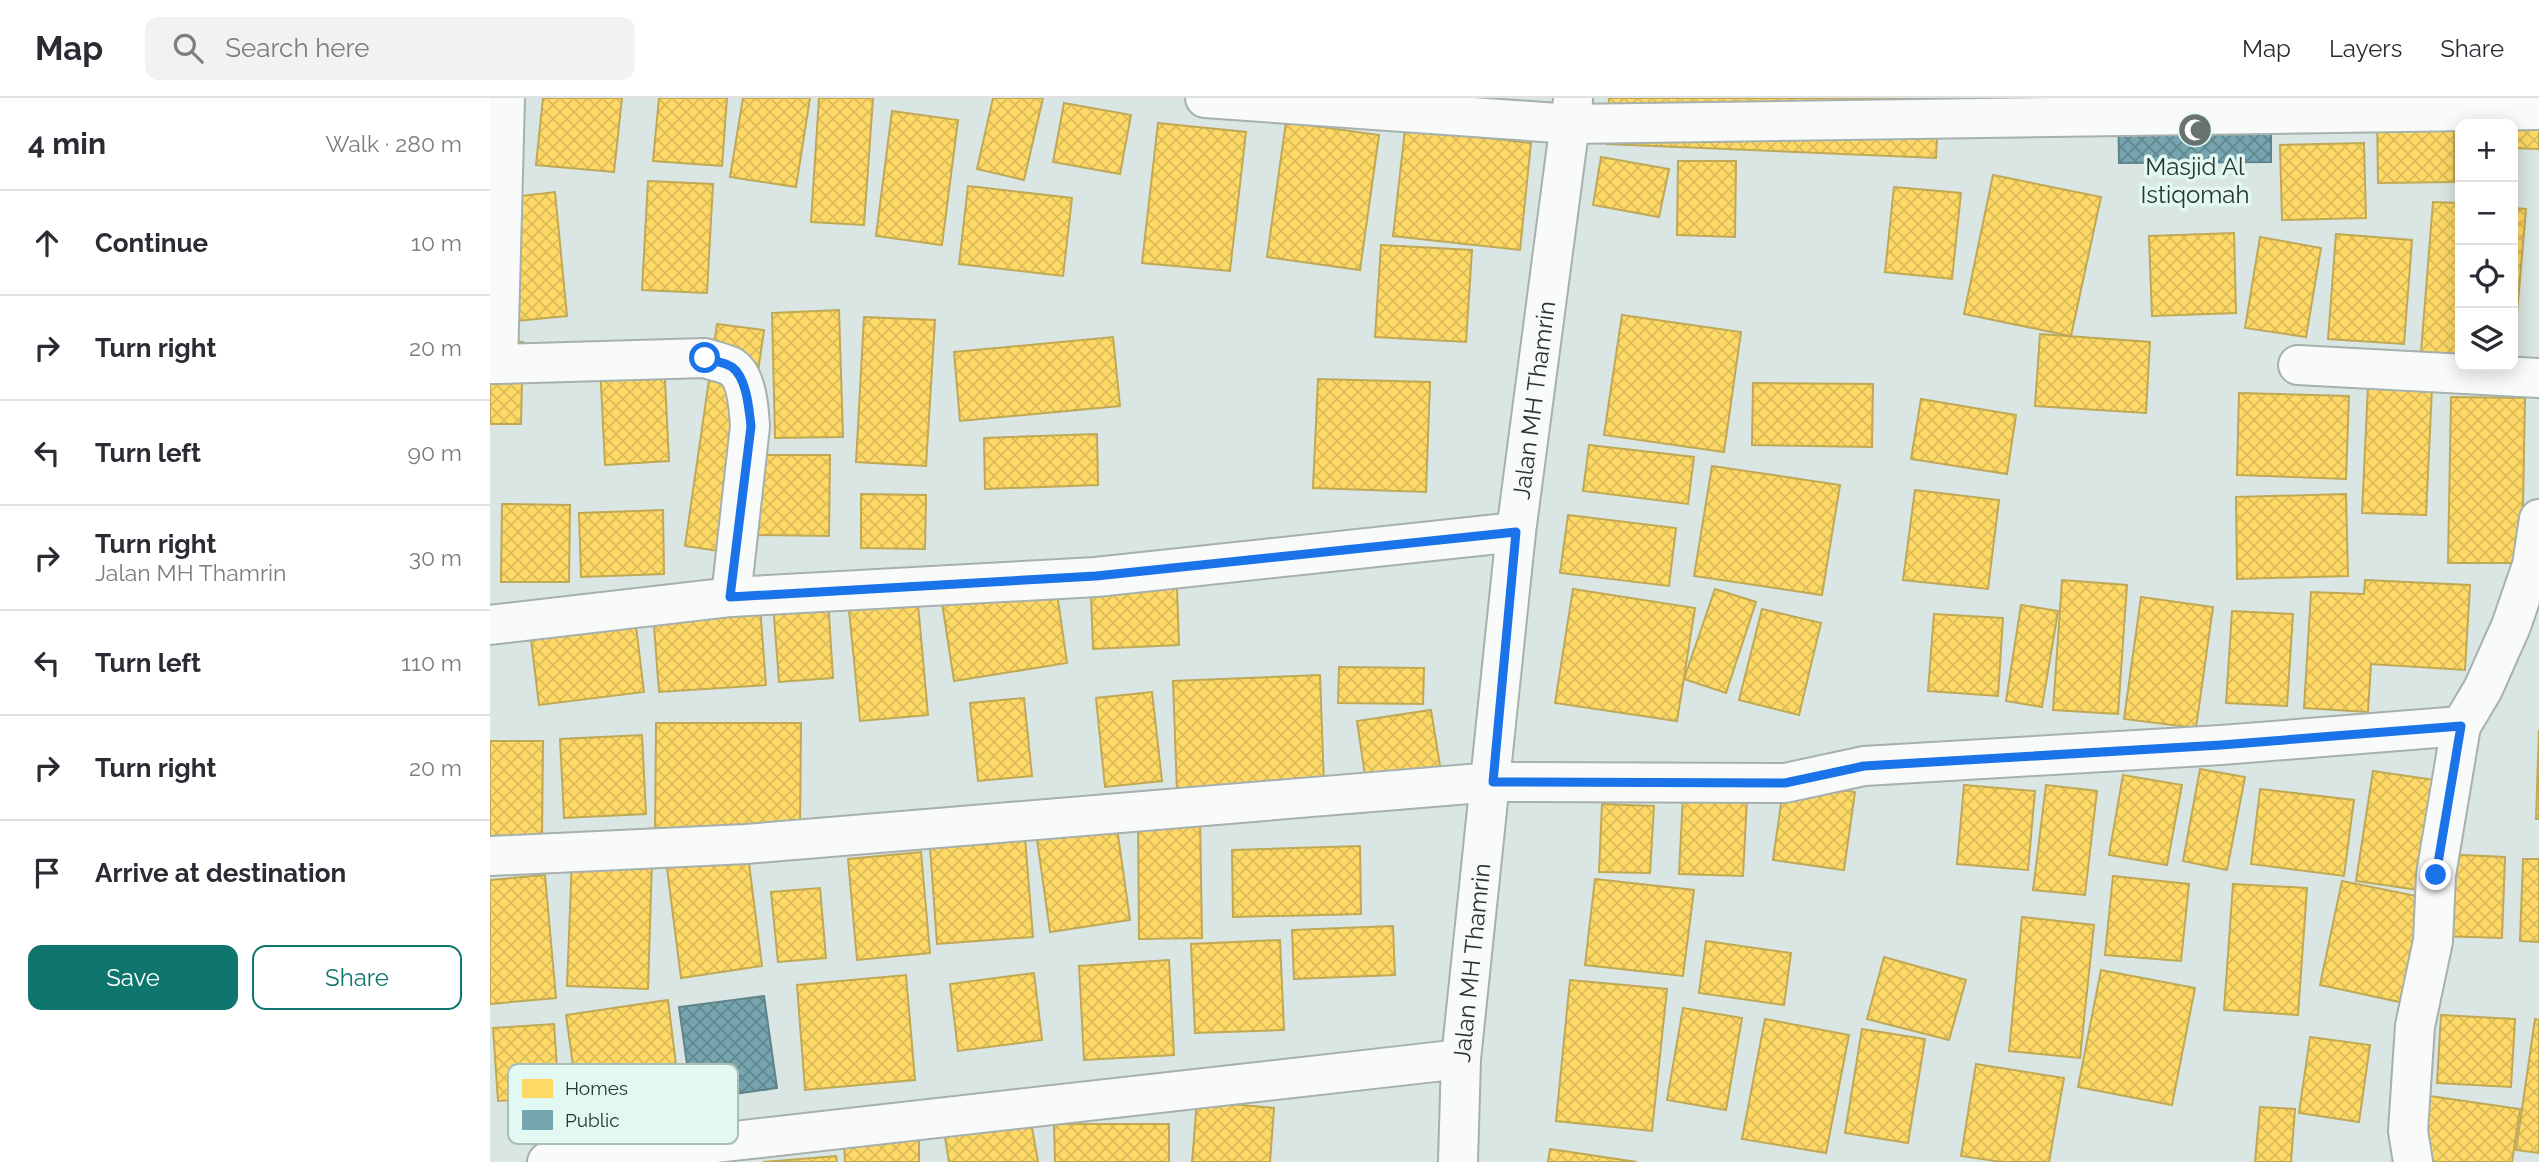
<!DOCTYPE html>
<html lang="en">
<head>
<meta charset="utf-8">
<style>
  :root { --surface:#fff; --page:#f2f2f3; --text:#2b2b33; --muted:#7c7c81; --line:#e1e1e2; --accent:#0f766e }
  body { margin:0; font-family:Raleway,sans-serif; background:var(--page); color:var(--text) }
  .controls { position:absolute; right:21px; top:21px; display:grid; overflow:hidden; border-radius:14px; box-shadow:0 4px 18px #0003 }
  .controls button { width:63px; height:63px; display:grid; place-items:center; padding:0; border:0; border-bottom:2px solid var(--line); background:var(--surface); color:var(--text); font:35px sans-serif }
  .stop { position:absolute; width:21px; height:21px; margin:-16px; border:5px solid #1a73e8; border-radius:50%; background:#fff }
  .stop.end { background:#1a73e8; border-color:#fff; box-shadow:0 2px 7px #0008 }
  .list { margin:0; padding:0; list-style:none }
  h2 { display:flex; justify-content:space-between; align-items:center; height:91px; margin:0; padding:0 28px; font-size:30px }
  h2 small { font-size:23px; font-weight:400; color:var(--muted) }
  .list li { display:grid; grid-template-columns:46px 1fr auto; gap:21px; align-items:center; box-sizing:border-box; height:105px; padding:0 28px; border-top:2px solid var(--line) }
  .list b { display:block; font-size:26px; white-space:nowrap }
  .list p { margin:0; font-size:23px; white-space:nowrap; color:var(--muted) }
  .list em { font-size:23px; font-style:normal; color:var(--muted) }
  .actions { display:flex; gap:14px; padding:21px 28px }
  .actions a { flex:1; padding:16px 0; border:2px solid var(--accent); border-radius:14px; text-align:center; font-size:24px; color:var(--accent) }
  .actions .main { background:var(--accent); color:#fff }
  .icon { flex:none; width:38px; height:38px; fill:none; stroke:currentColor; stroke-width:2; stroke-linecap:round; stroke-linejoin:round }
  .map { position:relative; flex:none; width:2049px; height:1064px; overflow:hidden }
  header { display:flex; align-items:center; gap:42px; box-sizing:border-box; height:98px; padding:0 35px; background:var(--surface); border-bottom:2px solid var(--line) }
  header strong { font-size:33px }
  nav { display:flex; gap:38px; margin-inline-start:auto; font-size:24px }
  .search { width:490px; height:63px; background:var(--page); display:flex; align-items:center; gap:18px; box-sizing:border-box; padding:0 24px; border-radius:14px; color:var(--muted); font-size:26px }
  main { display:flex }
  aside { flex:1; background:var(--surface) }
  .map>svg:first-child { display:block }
  .homes { fill:url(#homes-cross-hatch); stroke:#bfa856; stroke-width:2 }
  .public { fill:url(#public-cross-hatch); stroke:#608389; stroke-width:2 }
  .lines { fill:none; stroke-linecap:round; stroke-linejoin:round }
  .minor-casing { stroke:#a6b0ad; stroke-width:42 }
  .minor { stroke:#f9fbfb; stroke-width:38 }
  .route { stroke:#1a73e8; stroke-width:9 }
  .labels { text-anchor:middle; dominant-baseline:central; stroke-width:7; stroke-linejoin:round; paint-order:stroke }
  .poi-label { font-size:24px; fill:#2b3431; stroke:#e1f9f2 }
  .street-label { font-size:24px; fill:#2b3431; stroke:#e1f9f2 }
  .key { fill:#e1f9f2; stroke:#aabeb8; stroke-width:2 }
  .key-label { font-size:19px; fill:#2b3431 }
</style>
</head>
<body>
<header>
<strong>Map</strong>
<div class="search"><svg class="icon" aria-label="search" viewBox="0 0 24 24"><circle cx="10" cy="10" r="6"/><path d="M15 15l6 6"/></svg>Search here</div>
<nav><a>Map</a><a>Layers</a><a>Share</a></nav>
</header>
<main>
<aside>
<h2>4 min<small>Walk · 280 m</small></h2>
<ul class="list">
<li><svg class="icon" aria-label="ahead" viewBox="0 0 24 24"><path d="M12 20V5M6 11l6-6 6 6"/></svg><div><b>Continue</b></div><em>10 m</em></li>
<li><svg class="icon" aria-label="right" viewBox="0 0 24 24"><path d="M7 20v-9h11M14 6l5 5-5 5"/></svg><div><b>Turn right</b></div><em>20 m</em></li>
<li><svg class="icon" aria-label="left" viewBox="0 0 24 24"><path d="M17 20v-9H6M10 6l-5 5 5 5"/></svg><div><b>Turn left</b></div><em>90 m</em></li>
<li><svg class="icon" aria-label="right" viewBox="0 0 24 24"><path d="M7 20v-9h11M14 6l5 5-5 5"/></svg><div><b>Turn right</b><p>Jalan MH Thamrin</p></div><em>30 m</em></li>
<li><svg class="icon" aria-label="left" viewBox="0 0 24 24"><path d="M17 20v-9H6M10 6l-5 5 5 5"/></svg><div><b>Turn left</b></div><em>110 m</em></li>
<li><svg class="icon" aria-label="right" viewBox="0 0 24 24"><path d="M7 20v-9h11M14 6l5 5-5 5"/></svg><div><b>Turn right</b></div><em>20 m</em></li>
<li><svg class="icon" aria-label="arrive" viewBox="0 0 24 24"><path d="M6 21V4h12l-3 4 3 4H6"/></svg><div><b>Arrive at destination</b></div></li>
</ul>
<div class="actions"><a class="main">Save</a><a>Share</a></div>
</aside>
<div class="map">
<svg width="2049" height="1064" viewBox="0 0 2049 1064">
  <defs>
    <pattern id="homes-cross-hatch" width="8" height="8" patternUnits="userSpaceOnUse" patternTransform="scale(1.75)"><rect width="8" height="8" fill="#ffd966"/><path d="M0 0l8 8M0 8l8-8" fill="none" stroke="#dbbb59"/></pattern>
    <pattern id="public-cross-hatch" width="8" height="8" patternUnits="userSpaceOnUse" patternTransform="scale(1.75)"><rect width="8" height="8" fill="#76a5af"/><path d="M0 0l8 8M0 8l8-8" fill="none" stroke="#61878f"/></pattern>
  </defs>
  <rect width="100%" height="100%" fill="#dae6e3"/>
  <g class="homes">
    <path d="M53,0H132L124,74L46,67Z"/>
    <path d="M169,0H237L232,68L163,63Z"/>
    <path d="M253,0H320L306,89L240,79Z"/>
    <path d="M329,0H383L374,127L321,124Z"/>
    <path d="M503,0H553L534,82L487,71Z"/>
    <path d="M1119,0H1449L1446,60L1117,46Z"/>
    <path d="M2049,0V51L2023,50V26Z"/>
    <path d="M574,5L641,17L630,76L563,64Z"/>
    <path d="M1964,12V84L1888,85L1887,13Z"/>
    <path d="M402,13L468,22L452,147L386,138Z"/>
    <path d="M796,24L889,37L870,172L777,159Z"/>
    <path d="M668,25L756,34L740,173L652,165Z"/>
    <path d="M915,31L1041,45L1030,152L903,138Z"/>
    <path d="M1874,45L1876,120L1792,122L1790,47Z"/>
    <path d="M1111,59L1179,71L1169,119L1103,107Z"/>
    <path d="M1188,63H1246L1245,139L1187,137Z"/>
    <path d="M1503,77L1611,99L1581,238L1474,216Z"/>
    <path d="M158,83L223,86L217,195L152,192Z"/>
    <path d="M478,88L582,100L573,178L469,166Z"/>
    <path d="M1404,89L1471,95L1462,181L1395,174Z"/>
    <path d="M65,94L77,218L16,224L4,101Z"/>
    <path d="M1943,104L1970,105V258L1931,254Z"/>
    <path d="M2023,110L2036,111L2023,262Z"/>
    <path d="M1744,135L1746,215L1662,218L1659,138Z"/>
    <path d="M1846,136L1922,142L1914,246L1838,241Z"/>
    <path d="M1770,139L1831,150L1816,239L1755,230Z"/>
    <path d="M891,147L982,152L976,244L885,239Z"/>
    <path d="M349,212L353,339L285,340L282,215Z"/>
    <path d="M1132,217L1251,234L1234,354L1114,337Z"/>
    <path d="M374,219L445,222L436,368L366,364Z"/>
    <path d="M227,226L274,232L242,455L195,448Z"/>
    <path d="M1550,236L1660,244L1656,315L1545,308Z"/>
    <path d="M623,239L630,308L470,323L464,254Z"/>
    <path d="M173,243L179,363L115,367L109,246Z"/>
    <path d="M0,244H33L31,326H0Z"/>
    <path d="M828,281L940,284L936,394L823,390Z"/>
    <path d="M1263,285L1383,286L1382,349L1262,347Z"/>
    <path d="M1878,288L1942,290L1936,417L1872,415Z"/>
    <path d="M1749,295L1859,298L1856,381L1747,377Z"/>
    <path d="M1961,299L2035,300L2032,465H1958Z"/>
    <path d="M1431,301L1526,317L1517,376L1421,361Z"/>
    <path d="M607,336L608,387L495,391L494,340Z"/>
    <path d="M1099,347L1204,359L1198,406L1093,393Z"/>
    <path d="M264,357H340L339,438L263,437Z"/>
    <path d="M1222,368L1350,387L1332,497L1204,478Z"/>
    <path d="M1425,392L1509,402L1498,491L1413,482Z"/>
    <path d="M371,396L436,397L435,451L371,450Z"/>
    <path d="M1856,396L1858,478L1747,481L1746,399Z"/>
    <path d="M12,406L80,407L79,484H11Z"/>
    <path d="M173,412L174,476L91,479L89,415Z"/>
    <path d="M1078,417L1186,430L1179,488L1070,475Z"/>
    <path d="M686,464L689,547L603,551L600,467Z"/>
    <path d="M563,467L577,565L464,583L449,485Z"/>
    <path d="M1572,482L1637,487L1628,616L1563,612Z"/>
    <path d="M1875,482L1980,487L1975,572L1881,566L1878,614L1814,610L1821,494L1874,496Z"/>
    <path d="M1083,491L1205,510L1187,623L1065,605Z"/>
    <path d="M1225,491L1266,504L1236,595L1194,581Z"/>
    <path d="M427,495L438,617L370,623L358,502Z"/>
    <path d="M1651,499L1723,509L1706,630L1634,621Z"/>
    <path d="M338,501L343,580L289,584L283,506Z"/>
    <path d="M1531,507L1568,513L1552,609L1516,603Z"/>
    <path d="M270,509L276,587L169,594L163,515Z"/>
    <path d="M1272,511L1331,525L1309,617L1249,602Z"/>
    <path d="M1742,513L1803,516L1797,608L1736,605Z"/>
    <path d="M1444,516L1513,520L1508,598L1438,593Z"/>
    <path d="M145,520L154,594L49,607L40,533Z"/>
    <path d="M849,569L934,570L933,606L848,605Z"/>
    <path d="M830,577L834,687L687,693L683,583Z"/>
    <path d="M662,594L672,683L615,689L606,600Z"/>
    <path d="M534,600L542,678L488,683L480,605Z"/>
    <path d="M941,612L952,680L877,691L867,623Z"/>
    <path d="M166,625H311L310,735H165Z"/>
    <path d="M2049,632V721H2046Z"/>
    <path d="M152,637L156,716L74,720L70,641Z"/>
    <path d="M0,643H53L52,742H0Z"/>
    <path d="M1710,671L1755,679L1737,772L1693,763Z"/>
    <path d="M1883,673L1945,682L1929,792L1866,783Z"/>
    <path d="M1633,677L1692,687L1677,767L1619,757Z"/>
    <path d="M1294,685L1365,694L1354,772L1283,762Z"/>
    <path d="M1474,687L1545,693L1538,772L1467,766Z"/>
    <path d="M1556,687L1607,693L1595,797L1543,792Z"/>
    <path d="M1770,691L1864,702L1854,778L1761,766Z"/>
    <path d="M1193,697L1257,700L1253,778L1189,776Z"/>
    <path d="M1112,706L1164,708L1160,775L1109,774Z"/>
    <path d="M625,716L640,822L560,834L545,727Z"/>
    <path d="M710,719L712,840L649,841L648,720Z"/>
    <path d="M534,727L543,839L447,846L439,735Z"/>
    <path d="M870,748L871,816L743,819L742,752Z"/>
    <path d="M431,754L440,855L367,862L358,761Z"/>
    <path d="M1951,756L2015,759L2012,840L1947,838Z"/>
    <path d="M258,758L272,868L191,880L177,770Z"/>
    <path d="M82,759L162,762L158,891L77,888Z"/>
    <path d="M2033,761H2049V844L2030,843Z"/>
    <path d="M55,777L66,900L0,906V782Z"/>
    <path d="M1623,778L1699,786L1691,863L1615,857Z"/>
    <path d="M1105,781L1204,792L1193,878L1095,867Z"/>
    <path d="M1852,783L1941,801L1919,906L1830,887Z"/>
    <path d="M1743,786L1817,790L1808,917L1734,912Z"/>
    <path d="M330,790L336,860L288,864L281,794Z"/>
    <path d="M1532,819L1604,827L1590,960L1519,953Z"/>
    <path d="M903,828L905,877L804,881L802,832Z"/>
    <path d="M790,842L794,932L705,935L701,846Z"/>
    <path d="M1216,843L1301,855L1294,907L1209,895Z"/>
    <path d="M1394,859L1476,882L1459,942L1377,921Z"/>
    <path d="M679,862L684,957L594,962L589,868Z"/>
    <path d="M1611,872L1705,890L1682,1007L1588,989Z"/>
    <path d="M544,875L552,942L468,953L460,886Z"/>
    <path d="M416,877L425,982L315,992L307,887Z"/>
    <path d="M1080,882L1177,891L1162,1033L1066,1023Z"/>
    <path d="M178,902L187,975L86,989L76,917Z"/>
    <path d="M1193,910L1252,920L1236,1012L1177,1002Z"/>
    <path d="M1951,917L2025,921L2021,989L1947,985Z"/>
    <path d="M1275,921L1359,937L1336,1055L1252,1041Z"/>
    <path d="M2045,921L2049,922V1055L2026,1052Z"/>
    <path d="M64,926L69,999L8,1003L3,930Z"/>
    <path d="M1372,931L1435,941L1418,1045L1355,1035Z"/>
    <path d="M1820,939L1880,947L1869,1024L1809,1015Z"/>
    <path d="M1486,966L1574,980L1559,1064H1512L1471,1058Z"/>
    <path d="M1940,998L2030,1011L2022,1064H1930Z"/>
    <path d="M707,1003L784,1010L780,1064H702Z"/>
    <path d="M1770,1009L1805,1011L1801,1064H1765Z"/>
    <path d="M540,1018L548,1064H459L454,1033Z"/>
    <path d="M564,1026H679V1064H565Z"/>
    <path d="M429,1041V1064H355L354,1044Z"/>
    <path d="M1060,1051L1147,1064H1058Z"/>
    <path d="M346,1058L347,1064H273Z"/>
  </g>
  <g class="public">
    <path d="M1628,0H1781V64L1629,65Z"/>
    <path d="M274,898L287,990L202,1002L189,909Z"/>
  </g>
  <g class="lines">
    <g class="minor-casing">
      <g id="minor">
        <path d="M715,0L1081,26L2049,12"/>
        <path d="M0,266H8L15,0"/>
        <path d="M8,266L215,260C223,263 235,265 242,269C257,279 259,312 260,328L241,499"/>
        <path d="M1808,267L2049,280"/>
        <path d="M0,527L241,499L606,479L1026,434"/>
        <path d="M0,758L256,746L1003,684L1295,685L1374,668L1731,647L1971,628"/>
        <path d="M57,1064L971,961"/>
        <path id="s1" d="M968,1064L971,961L1026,434L1083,2"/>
        <path d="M1923,1064L1918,1033L1925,928L1943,843L1946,777L1971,628L1993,591L2021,528L2042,467L2049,421"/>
      </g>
    </g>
    <use href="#minor" class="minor"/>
  </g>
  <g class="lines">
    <path class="route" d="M215,260C223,263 235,264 242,269C257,280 259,312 261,328L240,499L606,478L1026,434L1003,684L1295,685L1374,668L1731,647L1971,628L1946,777"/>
  </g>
  <defs>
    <g id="mosque-disc" transform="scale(1.75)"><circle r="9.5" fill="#68726f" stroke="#e1f9f2"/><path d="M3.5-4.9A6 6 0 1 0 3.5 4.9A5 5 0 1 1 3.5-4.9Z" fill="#fff"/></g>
  </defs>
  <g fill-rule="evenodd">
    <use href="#mosque-disc" x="1705" y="32"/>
  </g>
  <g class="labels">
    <g class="poi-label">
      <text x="1705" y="68">Masjid Al<tspan x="1705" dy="28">Istiqomah</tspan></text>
    </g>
    <g class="street-label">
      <text stroke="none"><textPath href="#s1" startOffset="766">Jalan MH Thamrin</textPath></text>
      <text stroke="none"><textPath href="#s1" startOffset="200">Jalan MH Thamrin</textPath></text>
    </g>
  </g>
  <rect x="18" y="966" width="230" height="80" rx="10" class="key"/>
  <rect x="32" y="981" width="31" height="19" fill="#ffd966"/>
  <rect x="32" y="1012" width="31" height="20" fill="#76a5af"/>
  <g class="key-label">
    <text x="75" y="997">Homes</text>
    <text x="75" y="1029">Public</text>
  </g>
</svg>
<div class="controls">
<button>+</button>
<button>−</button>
<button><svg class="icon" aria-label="locate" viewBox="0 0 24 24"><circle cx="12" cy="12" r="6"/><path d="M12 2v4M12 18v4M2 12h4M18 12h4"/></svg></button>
<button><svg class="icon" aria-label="layers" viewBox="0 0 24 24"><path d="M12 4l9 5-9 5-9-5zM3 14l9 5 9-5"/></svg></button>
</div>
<div class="stop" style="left:215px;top:260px"></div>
<div class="stop end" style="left:1946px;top:777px"></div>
</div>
</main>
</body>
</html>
